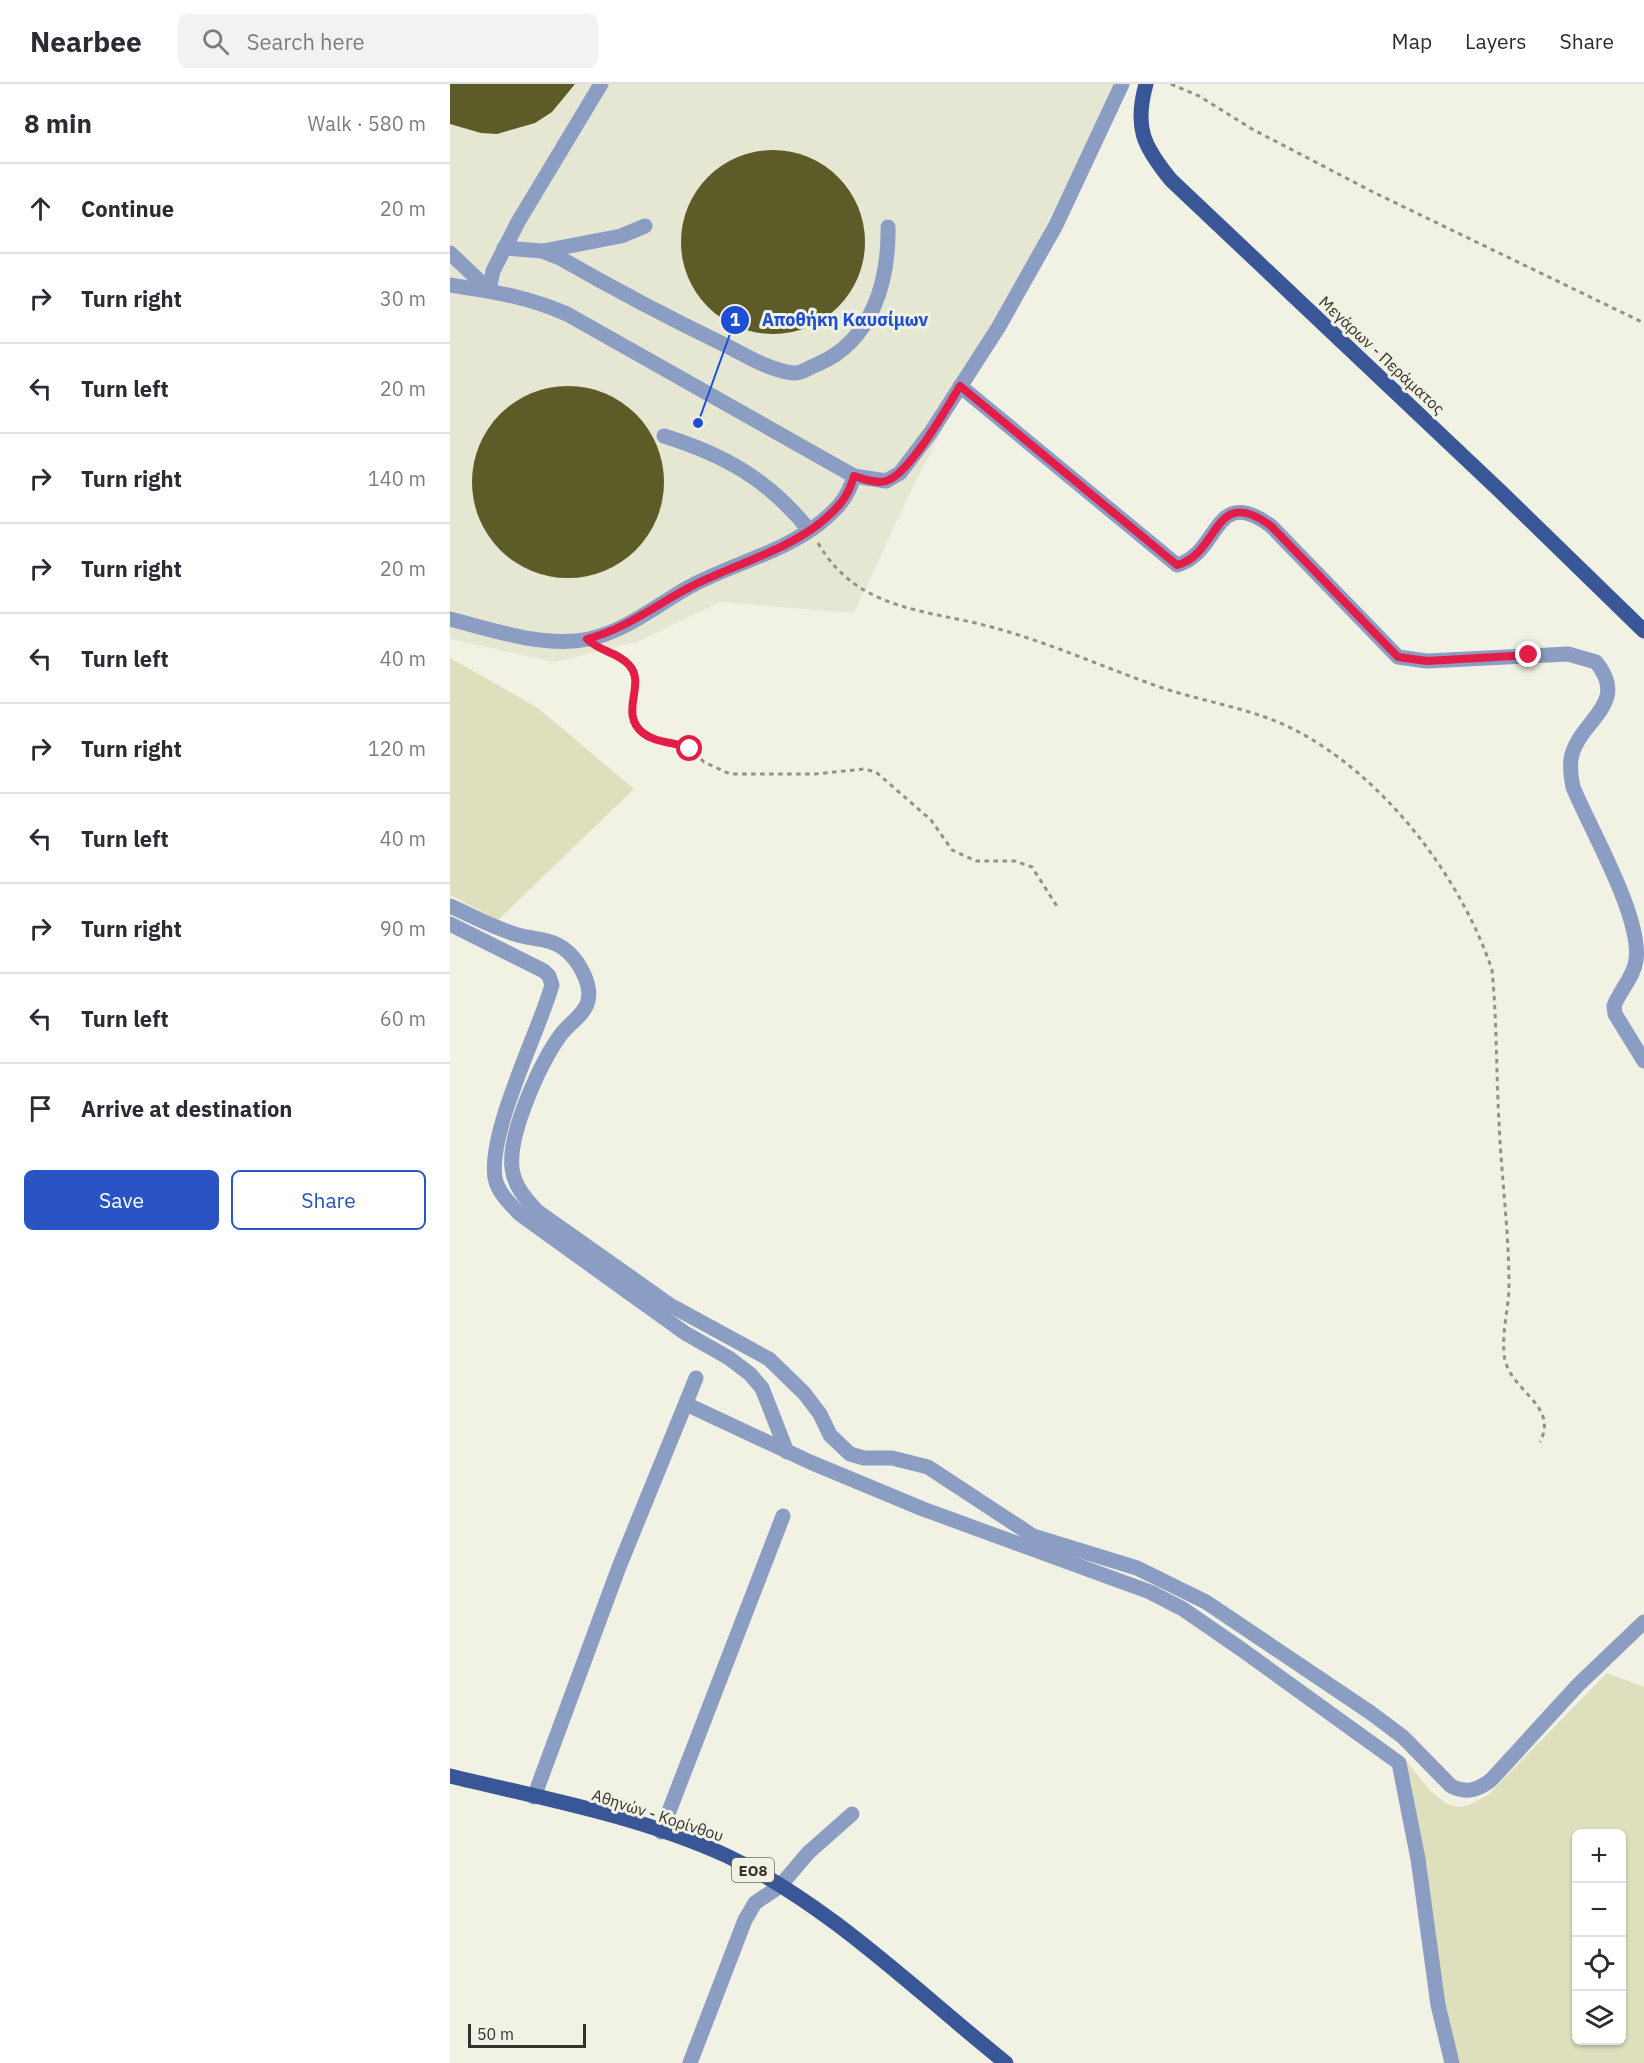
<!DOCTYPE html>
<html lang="en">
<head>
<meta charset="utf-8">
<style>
  :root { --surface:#fff; --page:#f2f2f3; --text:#2b2b33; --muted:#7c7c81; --line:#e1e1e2; --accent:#2a54c3 }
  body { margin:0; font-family:"IBM Plex Sans",sans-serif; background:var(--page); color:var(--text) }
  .controls { position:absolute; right:18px; bottom:18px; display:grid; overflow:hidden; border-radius:9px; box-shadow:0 2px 4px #0004 }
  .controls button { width:54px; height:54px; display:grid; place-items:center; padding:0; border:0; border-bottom:2px solid var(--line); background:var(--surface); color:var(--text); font:30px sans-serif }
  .scale { position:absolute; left:18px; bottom:15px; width:118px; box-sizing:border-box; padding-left:6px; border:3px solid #33332e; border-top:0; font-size:16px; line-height:21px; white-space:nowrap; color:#33332e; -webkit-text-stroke:4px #f1f1e4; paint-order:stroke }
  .stop { position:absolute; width:18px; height:18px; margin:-14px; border:4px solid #e11d48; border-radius:50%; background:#fff }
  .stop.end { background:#e11d48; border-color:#fff; box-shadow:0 2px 6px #0008 }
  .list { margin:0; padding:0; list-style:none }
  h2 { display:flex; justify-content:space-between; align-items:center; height:78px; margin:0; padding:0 24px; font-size:26px }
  h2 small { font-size:20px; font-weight:400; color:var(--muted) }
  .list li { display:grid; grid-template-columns:39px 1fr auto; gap:18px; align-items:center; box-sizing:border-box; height:90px; padding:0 24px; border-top:2px solid var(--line) }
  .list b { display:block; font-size:22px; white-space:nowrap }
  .list em { font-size:20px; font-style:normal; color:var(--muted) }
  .actions { display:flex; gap:12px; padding:18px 24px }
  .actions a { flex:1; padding:14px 0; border:2px solid var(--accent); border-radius:9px; text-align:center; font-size:21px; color:var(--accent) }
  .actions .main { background:var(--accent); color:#fff }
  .icon { flex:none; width:33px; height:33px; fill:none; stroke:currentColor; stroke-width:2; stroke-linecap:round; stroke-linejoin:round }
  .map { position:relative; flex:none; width:1194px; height:1979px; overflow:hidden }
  header { display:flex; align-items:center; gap:36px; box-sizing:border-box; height:84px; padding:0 30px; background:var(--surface); border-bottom:2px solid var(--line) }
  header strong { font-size:28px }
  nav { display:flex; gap:33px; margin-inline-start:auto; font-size:21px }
  .search { width:420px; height:54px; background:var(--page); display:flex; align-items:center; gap:15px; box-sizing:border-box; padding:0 21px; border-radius:9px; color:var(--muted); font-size:22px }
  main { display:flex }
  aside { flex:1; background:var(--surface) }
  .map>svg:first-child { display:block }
  .built { fill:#e6e7d2 }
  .green { fill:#dedfbd; fill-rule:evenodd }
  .building { fill:#5d5c29 }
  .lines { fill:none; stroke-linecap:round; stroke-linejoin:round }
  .path { stroke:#929289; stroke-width:3; stroke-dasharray:4.5 4.5; stroke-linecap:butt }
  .minor { stroke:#8b9dc2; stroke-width:15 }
  .major { stroke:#395697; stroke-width:15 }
  .route { stroke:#e11d48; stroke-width:8 }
  .labels { text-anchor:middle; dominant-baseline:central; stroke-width:6; stroke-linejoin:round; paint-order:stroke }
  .shield { fill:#f1f1e4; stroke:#6c6c65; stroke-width:1.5 }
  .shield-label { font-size:15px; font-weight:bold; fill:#33332e }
  .street-label { font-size:16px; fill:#33332e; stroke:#f1f1e4 }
  .leader { fill:none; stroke:#1d4ed8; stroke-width:2 }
  .callout-dot { fill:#1d4ed8; stroke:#f1f1e4; stroke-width:2 }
  .mark-label { font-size:18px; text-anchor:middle; font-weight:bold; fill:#fff }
  .callout-label { font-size:18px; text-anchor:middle; font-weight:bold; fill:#1d4ed8; stroke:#f1f1e4; stroke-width:6; stroke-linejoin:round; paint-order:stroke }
</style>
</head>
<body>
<header>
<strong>Nearbee</strong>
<div class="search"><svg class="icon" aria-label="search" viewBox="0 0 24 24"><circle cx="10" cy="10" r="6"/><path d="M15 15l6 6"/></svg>Search here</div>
<nav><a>Map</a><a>Layers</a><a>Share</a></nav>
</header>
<main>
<aside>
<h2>8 min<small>Walk · 580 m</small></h2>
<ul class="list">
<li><svg class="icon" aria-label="ahead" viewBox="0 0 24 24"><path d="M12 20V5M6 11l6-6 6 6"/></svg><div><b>Continue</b></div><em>20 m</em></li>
<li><svg class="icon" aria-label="right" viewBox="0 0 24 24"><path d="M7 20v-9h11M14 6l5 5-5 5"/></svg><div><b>Turn right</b></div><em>30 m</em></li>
<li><svg class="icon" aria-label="left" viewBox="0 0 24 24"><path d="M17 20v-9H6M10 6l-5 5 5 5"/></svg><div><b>Turn left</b></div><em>20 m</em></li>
<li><svg class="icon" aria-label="right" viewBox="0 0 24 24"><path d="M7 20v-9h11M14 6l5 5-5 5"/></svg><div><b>Turn right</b></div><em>140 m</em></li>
<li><svg class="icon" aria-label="right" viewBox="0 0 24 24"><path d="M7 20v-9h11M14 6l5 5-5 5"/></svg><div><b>Turn right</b></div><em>20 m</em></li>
<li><svg class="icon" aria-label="left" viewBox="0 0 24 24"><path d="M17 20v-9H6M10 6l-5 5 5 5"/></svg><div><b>Turn left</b></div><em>40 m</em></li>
<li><svg class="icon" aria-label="right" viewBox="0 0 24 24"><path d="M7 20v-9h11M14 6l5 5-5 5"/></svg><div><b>Turn right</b></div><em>120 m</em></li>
<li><svg class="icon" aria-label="left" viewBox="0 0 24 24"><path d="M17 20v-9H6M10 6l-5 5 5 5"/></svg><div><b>Turn left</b></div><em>40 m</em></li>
<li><svg class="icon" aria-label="right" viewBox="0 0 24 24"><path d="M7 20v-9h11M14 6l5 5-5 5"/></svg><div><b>Turn right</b></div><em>90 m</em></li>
<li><svg class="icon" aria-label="left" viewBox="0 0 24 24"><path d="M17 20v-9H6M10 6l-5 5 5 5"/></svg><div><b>Turn left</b></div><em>60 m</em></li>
<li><svg class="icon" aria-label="arrive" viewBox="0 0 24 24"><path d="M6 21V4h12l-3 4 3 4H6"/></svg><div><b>Arrive at destination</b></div></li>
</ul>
<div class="actions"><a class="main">Save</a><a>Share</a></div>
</aside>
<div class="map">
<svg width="1194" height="1979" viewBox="0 0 1194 1979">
  <rect width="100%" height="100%" fill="#f1f1e4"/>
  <path class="built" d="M0,0H668L460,409L404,529L270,518L187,558L104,578L0,555Z"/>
  <g class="green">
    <path d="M0,574L88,624L184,705L48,836L0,811Z"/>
    <path d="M1157,1589L1194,1603V1979H1008L998,1941L961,1699L951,1671C966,1687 984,1719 1007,1723C1018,1724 1029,1715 1038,1711ZM1126,1750H1172V1956H1126Z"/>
  </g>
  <g class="building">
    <path d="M0,0H125L102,28L85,39L47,50L31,49L0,40Z"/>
    <circle cx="323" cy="158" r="92"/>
    <circle cx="118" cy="398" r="96"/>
  </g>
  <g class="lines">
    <g class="path">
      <path d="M721,0L749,12L802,45L923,108L1194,239"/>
      <path d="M368,459C408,528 477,525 545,544C600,559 653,583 707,602C752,618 803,624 845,646C934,692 1011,793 1042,886C1047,936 1046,987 1049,1037C1051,1091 1059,1146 1059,1201C1059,1223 1052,1246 1054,1269C1056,1307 1110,1319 1090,1358"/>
      <path d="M151,567L169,572L180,582L186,592L182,616L185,640L202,655L228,659L240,665L254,678L280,690H365L414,685L426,688L481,736L502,766L526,777H565L582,783L608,824"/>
    </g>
    <g class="minor">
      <path d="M54,164L92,167L110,174C164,205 219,234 275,261C297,272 319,286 343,289C351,290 360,283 368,280C422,257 439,197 438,143"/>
      <path d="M93,167L171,152L195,142"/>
      <path d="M0,169L39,206"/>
      <path d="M0,201C45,208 75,212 117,230L404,392L436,397L450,389L481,348L548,244L606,141L672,0"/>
      <path d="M39,206L43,187L68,138L151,0"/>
      <path d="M510,302L727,481C770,470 763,399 821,442L948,573L977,577L1118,570L1146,578C1181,621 1128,636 1121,675C1120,684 1121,694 1123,703C1140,745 1192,833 1186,876C1184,893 1170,906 1164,922L1165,930L1194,977"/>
      <path d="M214,352C275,371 319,396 359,446"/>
      <path d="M0,535C43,546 94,564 139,555C176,547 207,521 239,503C281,480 332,469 370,439C387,425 398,414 404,392"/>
      <path d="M0,822C23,832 47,846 72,852C89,856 104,855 118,868C130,879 142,901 138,917C135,930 120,939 112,949C91,977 58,1049 62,1084C64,1102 75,1114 87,1127L220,1221L319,1275L354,1309L370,1330L380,1351L400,1370L414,1374H442L478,1383L583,1452L687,1484L756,1518L921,1629L953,1653L1001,1702C1016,1710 1028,1706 1041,1696L1128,1601L1194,1538"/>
      <path d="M0,840L94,887L99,892L102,901C88,950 38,1047 45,1094C48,1109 61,1121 71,1131L235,1249L279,1274L300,1290L312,1304L337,1368"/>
      <path d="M236,1320L360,1378L473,1425L700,1508L733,1525L791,1565L949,1679L968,1775L988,1921L1002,1979"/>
      <path d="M84,1713L169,1483L246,1294"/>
      <path d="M211,1748L333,1432"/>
      <path d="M240,1979L295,1836L305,1819L330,1802L358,1769L402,1730"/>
    </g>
    <g class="major">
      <path d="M696,0C684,43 693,62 721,96L1050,407L1194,547"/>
      <path d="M0,1692C91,1714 189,1732 275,1771C378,1819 467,1908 556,1979"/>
    </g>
  </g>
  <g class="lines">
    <path class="route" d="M240,665C225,657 207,660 193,649C168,629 197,600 179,581C168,568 150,568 137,555C176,545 207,520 242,502C283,481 333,468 370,439C387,425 398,414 404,392C413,395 426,400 436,397C459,391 497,323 510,302L727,481C770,470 763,399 821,442L948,573L977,577L1079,571"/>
  </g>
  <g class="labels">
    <rect class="shield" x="282" y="1774" width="42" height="24" rx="4.5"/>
    <g class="shield-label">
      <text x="303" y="1786">ΕΟ8</text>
    </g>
    <g class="street-label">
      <text transform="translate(932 271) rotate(43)">Μεγάρων - Περάματος</text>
      <text transform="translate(208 1731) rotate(18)">Αθηνών - Κορίνθου</text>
    </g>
  </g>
  <path class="leader" d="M248 339L285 236"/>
  <g class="callout-dot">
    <circle cx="248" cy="339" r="6"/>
    <circle cx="285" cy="236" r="15"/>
  </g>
  <g class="mark-label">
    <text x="285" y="242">1</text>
  </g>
  <g class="callout-label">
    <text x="395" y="242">Αποθήκη Καυσίμων</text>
  </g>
</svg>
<div class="controls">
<button>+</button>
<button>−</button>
<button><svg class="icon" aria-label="locate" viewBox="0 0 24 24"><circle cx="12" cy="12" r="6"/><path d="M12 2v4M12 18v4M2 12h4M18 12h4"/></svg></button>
<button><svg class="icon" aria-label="layers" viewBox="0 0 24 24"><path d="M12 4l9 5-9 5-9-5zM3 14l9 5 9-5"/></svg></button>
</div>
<div class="scale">50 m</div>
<div class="stop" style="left:240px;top:665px"></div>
<div class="stop end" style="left:1079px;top:571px"></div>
</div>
</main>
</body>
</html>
